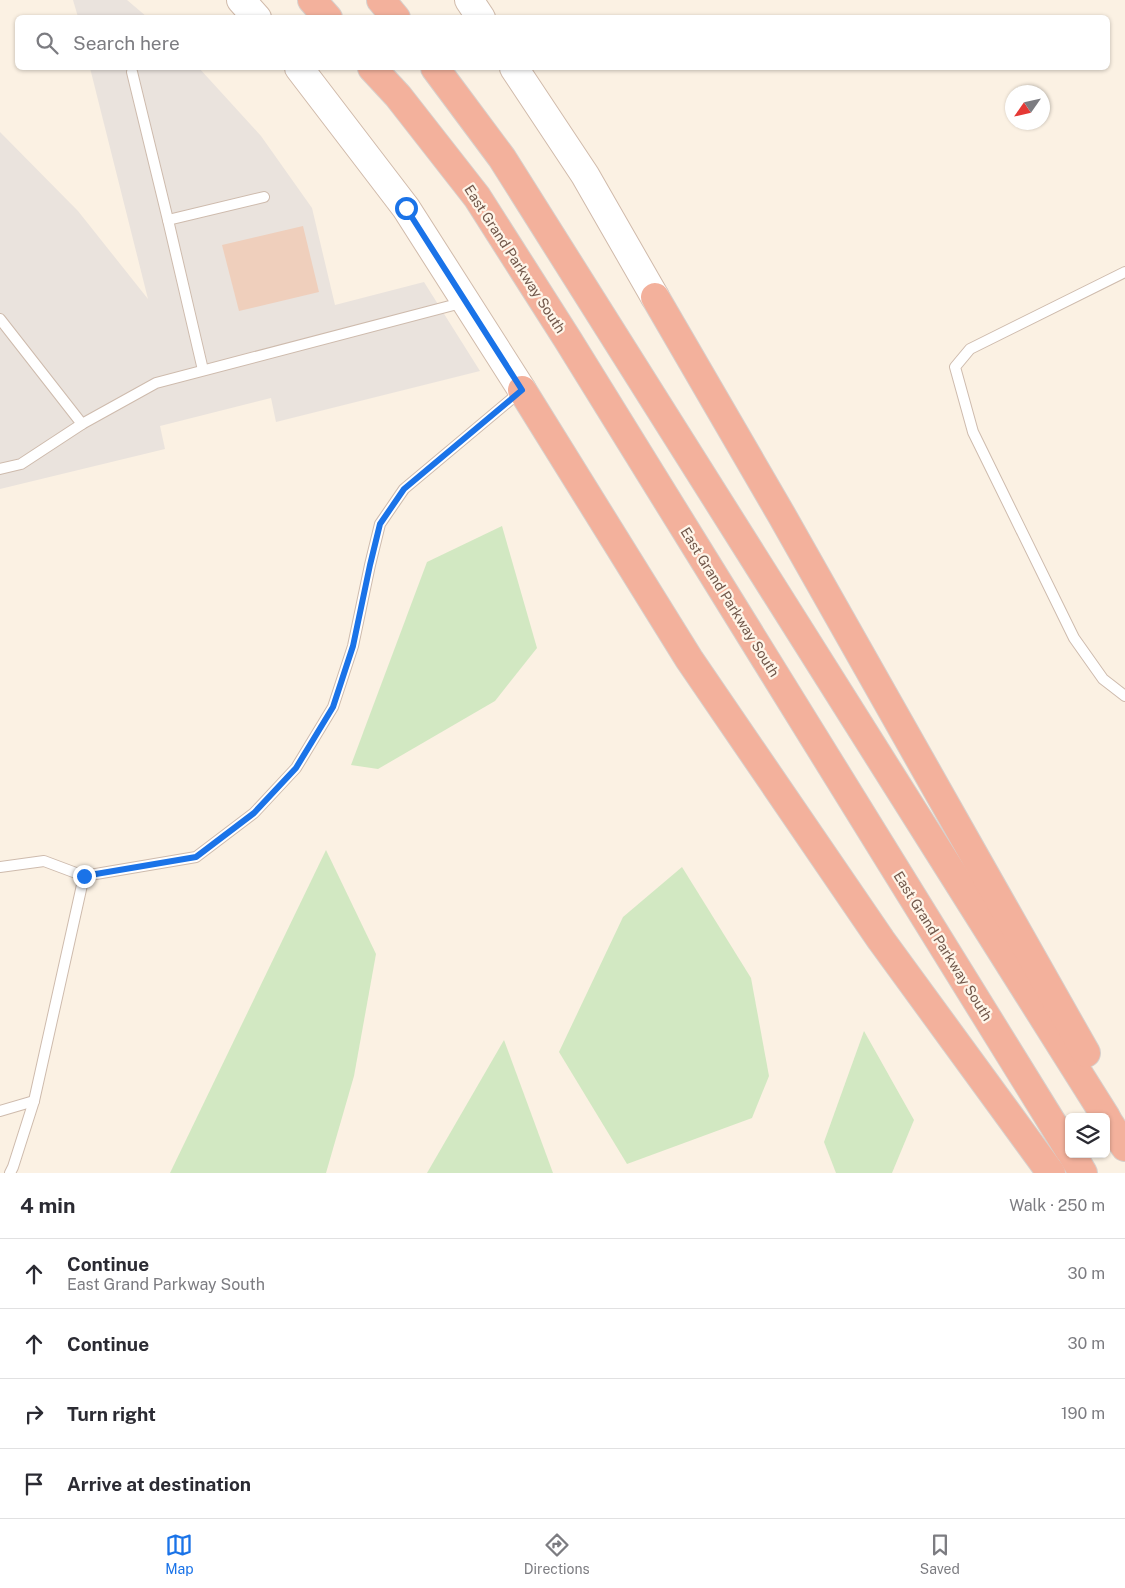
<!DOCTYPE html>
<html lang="en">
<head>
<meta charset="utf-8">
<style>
  :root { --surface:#fff; --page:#f2f2f3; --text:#2b2b33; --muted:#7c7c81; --line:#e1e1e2; --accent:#1a73e8 }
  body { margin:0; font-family:"Public Sans",sans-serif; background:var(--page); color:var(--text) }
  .controls { position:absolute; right:15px; bottom:15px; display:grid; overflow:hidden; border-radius:8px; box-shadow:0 1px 4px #0004 }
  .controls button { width:45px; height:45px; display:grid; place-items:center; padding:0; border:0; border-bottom:1px solid var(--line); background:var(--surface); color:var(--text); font:25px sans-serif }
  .compass { position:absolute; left:1005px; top:85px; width:45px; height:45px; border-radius:50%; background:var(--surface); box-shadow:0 1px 4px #0004; rotate:236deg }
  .stop { position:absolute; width:15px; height:15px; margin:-11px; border:4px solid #1a73e8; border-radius:50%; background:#fff }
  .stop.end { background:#1a73e8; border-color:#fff; box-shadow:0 1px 5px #0008 }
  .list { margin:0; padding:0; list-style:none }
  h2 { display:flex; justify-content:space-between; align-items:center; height:65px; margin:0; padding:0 20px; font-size:21px }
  h2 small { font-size:16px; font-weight:400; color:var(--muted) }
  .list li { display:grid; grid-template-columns:32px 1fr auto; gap:15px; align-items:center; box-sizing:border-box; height:70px; padding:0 20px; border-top:1px solid var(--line) }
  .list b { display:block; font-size:19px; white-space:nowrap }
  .list p { margin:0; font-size:16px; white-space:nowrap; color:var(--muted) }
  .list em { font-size:16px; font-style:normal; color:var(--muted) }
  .icon { flex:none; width:28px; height:28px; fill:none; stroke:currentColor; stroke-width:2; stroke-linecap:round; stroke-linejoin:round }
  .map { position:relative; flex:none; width:1125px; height:1173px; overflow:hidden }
  .search { position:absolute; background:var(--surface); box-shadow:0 1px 4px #0004; left:15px; right:15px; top:15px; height:55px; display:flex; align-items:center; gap:12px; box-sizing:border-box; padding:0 18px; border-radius:8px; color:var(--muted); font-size:19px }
  .sheet { height:345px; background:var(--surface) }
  nav { display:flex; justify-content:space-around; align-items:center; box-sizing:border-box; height:70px; border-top:1px solid var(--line); background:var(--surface); font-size:14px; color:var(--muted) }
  nav a { display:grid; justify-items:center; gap:2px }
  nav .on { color:var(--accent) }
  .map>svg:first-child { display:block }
  .industrial { fill:#eae3dd }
  .green { fill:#d2e8c2 }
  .building { fill:#efcfbc }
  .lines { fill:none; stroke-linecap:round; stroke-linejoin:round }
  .lane-casing { stroke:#cebbad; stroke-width:12 }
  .secondary-casing { stroke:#d0baaa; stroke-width:30 }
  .highway-casing { stroke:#d7d0cc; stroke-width:30 }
  .lane { stroke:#fff; stroke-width:10 }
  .secondary { stroke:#fff; stroke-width:28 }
  .highway { stroke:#f3b19c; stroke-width:28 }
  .route { stroke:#1a73e8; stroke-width:6 }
  .labels { text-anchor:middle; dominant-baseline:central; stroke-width:4.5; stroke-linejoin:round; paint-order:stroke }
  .street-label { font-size:14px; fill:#71574a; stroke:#fef5e9 }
</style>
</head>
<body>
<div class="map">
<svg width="1125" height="1173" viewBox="0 0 1125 1173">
  <rect width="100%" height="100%" fill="#fbf1e3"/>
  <g class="industrial">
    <path d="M73,0H127L147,17H78Z"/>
    <path d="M90,68H199L261,136L312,208L335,305L424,282L480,371L276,422L271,398L160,426L165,449L0,489V132L78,211L148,299Z"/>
  </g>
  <g class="green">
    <path d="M502,526L537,648L495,701L378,769L351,765L427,562Z"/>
    <path d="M326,850L376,954L354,1076L326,1173H170Z"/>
    <path d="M682,867L751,978L769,1076L752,1118L627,1164L559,1052L623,917Z"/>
    <path d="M864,1031L914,1120L892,1173H836L824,1142Z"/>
    <path d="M504,1040L553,1173H427Z"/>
  </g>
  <path class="building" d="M303,226L319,292L239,311L222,245Z"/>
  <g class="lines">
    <g class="lane-casing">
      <g id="lane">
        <path d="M132,72L168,220L203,370"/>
        <path d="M168,220L264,197"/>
        <path d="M1125,272L970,349L955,367L973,432L1074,638L1103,679L1125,696"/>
        <path d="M0,319L82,424"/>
        <path d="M0,469L21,464L82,424L156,383L465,302"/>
        <path d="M0,867L44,861L84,876L196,857L254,813L296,768L333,707L353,646L370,565L380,524L404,489L521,391"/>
        <path d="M0,1111L34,1101"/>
        <path d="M10,1173L13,1167L34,1101L84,876"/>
      </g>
    </g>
    <g class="secondary-casing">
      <g id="secondary">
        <path d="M241,0L257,18"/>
        <path d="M469,0L481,18"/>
        <path d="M299,68L406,208L522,390"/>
        <path d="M514,68L585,175L655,297"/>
      </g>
    </g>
    <g class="highway-casing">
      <g id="highway">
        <path d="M312,0L328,18"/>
        <path d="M381,0L396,18"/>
        <path d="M372,68L398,96L477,197L568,340L1069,1150"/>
        <path d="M435,68L502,158L1106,1117"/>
        <path d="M655,297L781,514L1086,1053"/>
        <path d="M522,390L689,659L881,940L1051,1173"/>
        <path d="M1106,1118L1125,1147"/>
        <path d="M1072,1154L1083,1173"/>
      </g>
    </g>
    <use href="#lane" class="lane"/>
    <use href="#secondary" class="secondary"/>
    <use href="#highway" class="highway"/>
  </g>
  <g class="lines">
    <path class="route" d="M84,876L196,857L254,813L296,768L333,707L353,646L370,565L380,524L404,489L522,390L406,208"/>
  </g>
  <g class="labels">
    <g class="street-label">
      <text transform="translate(515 259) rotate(57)">East Grand Parkway South</text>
      <text transform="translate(730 602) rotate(58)">East Grand Parkway South</text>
      <text transform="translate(943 946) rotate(58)">East Grand Parkway South</text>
    </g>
  </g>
</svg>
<div class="controls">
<button><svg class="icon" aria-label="layers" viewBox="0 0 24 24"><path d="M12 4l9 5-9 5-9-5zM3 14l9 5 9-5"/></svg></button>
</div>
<svg class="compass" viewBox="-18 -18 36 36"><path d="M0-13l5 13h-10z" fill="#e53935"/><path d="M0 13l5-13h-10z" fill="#7c7c81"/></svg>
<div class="stop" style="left:406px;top:208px"></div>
<div class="stop end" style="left:84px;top:876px"></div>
<div class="search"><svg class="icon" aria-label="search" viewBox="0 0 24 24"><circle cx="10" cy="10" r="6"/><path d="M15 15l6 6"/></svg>Search here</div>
</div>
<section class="sheet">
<h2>4 min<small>Walk · 250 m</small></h2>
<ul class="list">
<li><svg class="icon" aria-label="ahead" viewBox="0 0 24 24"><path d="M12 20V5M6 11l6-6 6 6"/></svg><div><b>Continue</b><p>East Grand Parkway South</p></div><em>30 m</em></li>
<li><svg class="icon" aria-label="ahead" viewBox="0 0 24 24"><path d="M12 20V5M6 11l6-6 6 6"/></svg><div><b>Continue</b></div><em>30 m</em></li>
<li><svg class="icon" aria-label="right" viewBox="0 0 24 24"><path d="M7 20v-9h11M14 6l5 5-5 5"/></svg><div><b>Turn right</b></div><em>190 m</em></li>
<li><svg class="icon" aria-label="arrive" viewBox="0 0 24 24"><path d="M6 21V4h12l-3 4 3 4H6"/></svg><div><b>Arrive at destination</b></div></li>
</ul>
</section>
<nav>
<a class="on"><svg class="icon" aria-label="map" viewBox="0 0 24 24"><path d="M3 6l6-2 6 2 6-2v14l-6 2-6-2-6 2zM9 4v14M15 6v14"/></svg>Map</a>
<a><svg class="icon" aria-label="directions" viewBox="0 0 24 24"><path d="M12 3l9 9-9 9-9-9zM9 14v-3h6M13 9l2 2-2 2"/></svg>Directions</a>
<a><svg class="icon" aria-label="saved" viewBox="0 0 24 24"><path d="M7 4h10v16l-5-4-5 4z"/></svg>Saved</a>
</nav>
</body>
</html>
